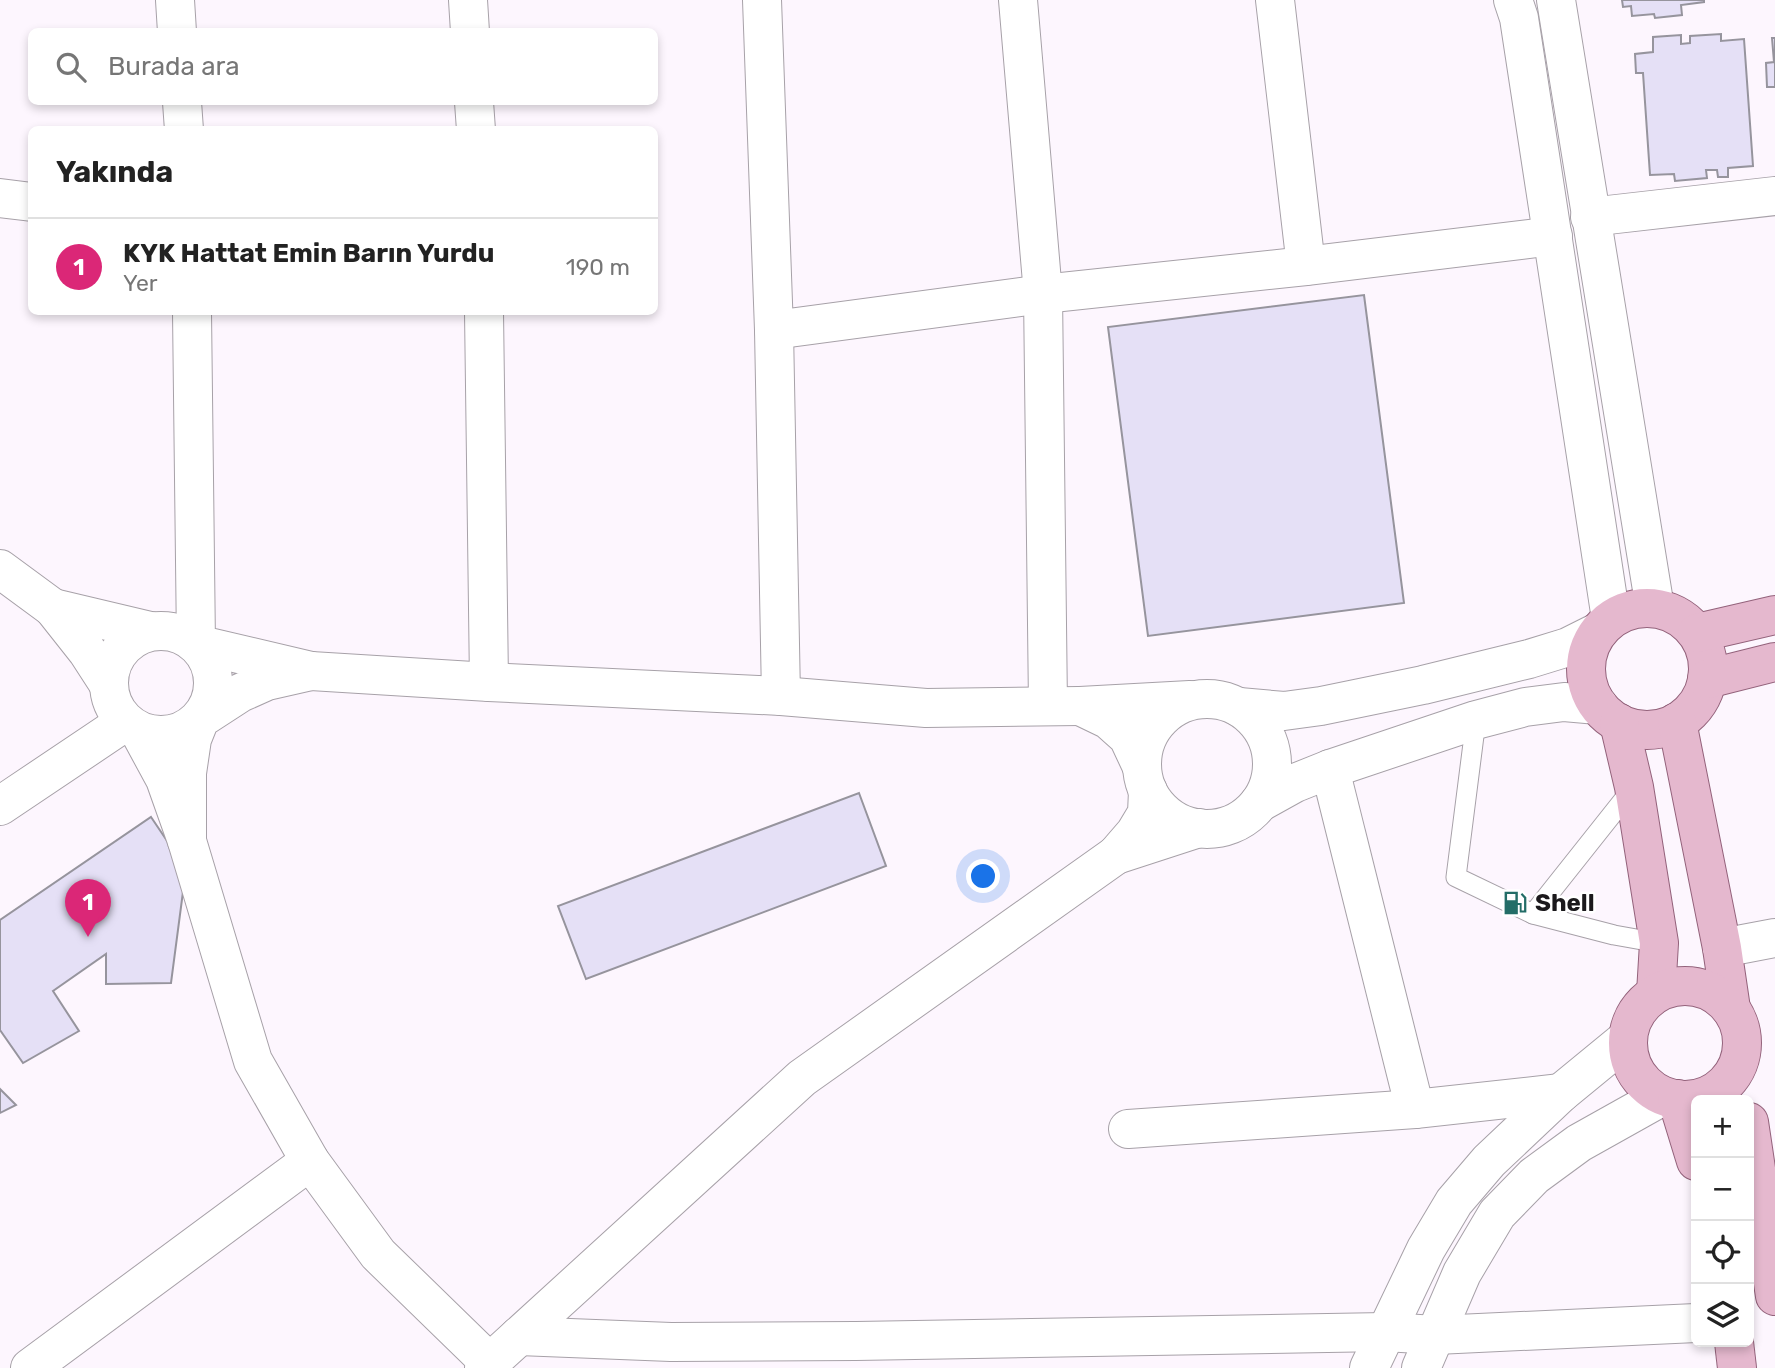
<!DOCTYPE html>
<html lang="tr">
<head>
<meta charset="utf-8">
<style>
  :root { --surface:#fff; --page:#f2f2f2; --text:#222; --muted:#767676; --line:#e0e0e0; --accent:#db2777 }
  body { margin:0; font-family:Rubik,sans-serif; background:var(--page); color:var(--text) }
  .controls { position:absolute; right:21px; bottom:21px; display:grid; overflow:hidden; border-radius:10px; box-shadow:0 4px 10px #0003 }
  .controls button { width:63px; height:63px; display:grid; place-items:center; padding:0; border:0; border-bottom:2px solid var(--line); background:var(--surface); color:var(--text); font:35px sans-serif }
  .you { position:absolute; left:984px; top:877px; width:24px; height:24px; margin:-18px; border:5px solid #fff; border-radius:50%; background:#1a73e8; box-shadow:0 0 0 10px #1a73e833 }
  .badge { display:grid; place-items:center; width:46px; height:46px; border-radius:50%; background:var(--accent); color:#fff; font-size:23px; font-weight:700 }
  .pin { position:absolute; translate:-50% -58px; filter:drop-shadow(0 2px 4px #0008) }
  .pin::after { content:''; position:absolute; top:37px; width:24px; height:21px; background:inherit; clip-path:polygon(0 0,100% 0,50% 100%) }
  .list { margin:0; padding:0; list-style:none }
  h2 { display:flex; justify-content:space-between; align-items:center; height:91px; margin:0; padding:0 28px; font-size:30px }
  h2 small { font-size:23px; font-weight:400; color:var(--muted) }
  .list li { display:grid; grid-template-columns:46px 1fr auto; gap:21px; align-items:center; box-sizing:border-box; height:98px; padding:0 28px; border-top:2px solid var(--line) }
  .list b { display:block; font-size:26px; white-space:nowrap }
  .list p { margin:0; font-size:23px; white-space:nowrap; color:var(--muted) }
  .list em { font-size:23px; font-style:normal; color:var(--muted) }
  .icon { flex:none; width:38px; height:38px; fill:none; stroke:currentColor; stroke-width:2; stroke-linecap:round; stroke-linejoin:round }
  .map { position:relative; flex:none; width:1775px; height:1368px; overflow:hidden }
  .search { position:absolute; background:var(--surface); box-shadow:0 4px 10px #0003; left:28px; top:28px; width:630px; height:77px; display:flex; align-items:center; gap:18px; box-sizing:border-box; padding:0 24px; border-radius:10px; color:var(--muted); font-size:26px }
  .panel { position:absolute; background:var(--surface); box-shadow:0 4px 10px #0003; left:28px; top:126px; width:630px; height:189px; border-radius:10px }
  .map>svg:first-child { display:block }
  .building { fill:#e5e0f6; stroke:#96949d; stroke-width:2 }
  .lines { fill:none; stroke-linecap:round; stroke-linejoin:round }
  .lane-casing { stroke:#a7a1a8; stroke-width:21 }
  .street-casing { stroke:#a7a1a8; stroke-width:40 }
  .primary-casing { stroke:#93627b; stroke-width:40 }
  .lane { stroke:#fff; stroke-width:19 }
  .street { stroke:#fff; stroke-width:38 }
  .primary { stroke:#e5b8ce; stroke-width:38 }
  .labels { text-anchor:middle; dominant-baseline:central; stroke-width:5; stroke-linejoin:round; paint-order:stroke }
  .poi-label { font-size:24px; font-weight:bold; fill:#1b191c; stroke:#fff; text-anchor:start }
</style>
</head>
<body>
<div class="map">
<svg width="1775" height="1368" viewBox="0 0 1775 1368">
  <rect width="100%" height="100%" fill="#fdf6fe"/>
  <g class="building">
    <path d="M1622,0H1704V2L1681,5L1682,15L1655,18L1654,14L1632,16L1631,6L1623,7Z"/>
    <path d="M1721,34V41L1744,39L1753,166L1728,168V177H1718L1717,170H1706L1707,178L1675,181L1674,174L1650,175L1643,73H1636L1635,54L1653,52V37L1681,35V44L1690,43V36Z"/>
    <path d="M1772,38H1775V87H1767L1766,63L1774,62Z"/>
    <path d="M1364,295L1404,603L1148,636L1108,327Z"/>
    <path d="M859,793L886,866L586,979L558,906Z"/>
    <path d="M151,817L186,869L171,983L106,984V954L53,991L79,1031L23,1063L0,1030V920Z"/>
    <path d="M0,1089L16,1105L0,1113Z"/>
  </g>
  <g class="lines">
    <g class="lane-casing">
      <g id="lane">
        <path d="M1476,720L1456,877L1533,914L1614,935L1659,943"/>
        <path d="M1533,914L1633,788"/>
      </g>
    </g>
    <g class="street-casing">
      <g id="street">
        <path d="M175,0L177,32"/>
        <path d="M468,0L470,32"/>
        <path d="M762,0L774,330L1043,294L1306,266L1553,236"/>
        <path d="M1018,0L1043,294L1048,706"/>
        <path d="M1275,0L1306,266"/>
        <path d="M1513,0L1519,18L1611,619"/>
        <path d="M1556,0L1655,608"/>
        <path d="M182,102L184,130"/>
        <path d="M474,102L476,130"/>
        <path d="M0,198L32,202"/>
        <path d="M1590,217L1775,196"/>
        <path d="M484,312L489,682"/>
        <path d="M774,330L781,696"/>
        <path d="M0,569L53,608"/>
        <circle cx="161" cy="683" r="52"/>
        <path d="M311,671L489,682L781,696L926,708L1080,706"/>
        <path d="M109,685L87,651L53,608L150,631"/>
        <circle cx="1207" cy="764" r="65"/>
        <path d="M1239,707L1284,711L1321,706L1423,685L1529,659L1568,647L1598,632"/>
        <path d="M139,731L165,779L187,841V773L192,739L200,719L240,693L267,681L311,671L196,644L192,312"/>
        <path d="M1142,767L1128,737L1109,720L1080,706L1190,700"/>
        <path d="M1330,769L1415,1109"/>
        <path d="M1148,791L1147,813L1135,833L1116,855L1199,828"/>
        <path d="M1259,803L1295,783L1330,769L1476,720L1525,707L1564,702L1598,705"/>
        <path d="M0,806L125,722"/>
        <path d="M187,841L253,1061L310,1161L378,1254L489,1362"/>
        <path d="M1722,948L1775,938"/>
        <path d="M1128,1129L1415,1109L1561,1093"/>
        <path d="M519,1336L671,1342L856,1341L1385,1332L1436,1335L1696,1323"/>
        <path d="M30,1368L310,1161"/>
        <path d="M484,1368L802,1078L1116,855"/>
        <path d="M1369,1368L1426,1249L1454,1202L1489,1161L1561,1093L1628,1038"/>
        <path d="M1421,1368L1462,1273L1497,1214L1534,1176L1579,1143L1663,1096"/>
      </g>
    </g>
    <g class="primary-casing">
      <g id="primary">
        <circle cx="1647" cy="669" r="61"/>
        <path d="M1697,633L1775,615"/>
        <path d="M1707,679L1775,662"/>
        <path d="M1677,722L1722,948L1731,1009"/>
        <path d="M1619,723L1634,787L1659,943L1656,993"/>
        <circle cx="1685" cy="1043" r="57"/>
        <path d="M1677,1099L1696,1161"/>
        <path d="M1749,1122L1775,1296"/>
        <path d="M1734,1342L1737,1368"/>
      </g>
    </g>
    <use href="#lane" class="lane"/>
    <use href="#street" class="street"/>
    <use href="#primary" class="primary"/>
  </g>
  <defs>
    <g id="fuel-bare" transform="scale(1.89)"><path d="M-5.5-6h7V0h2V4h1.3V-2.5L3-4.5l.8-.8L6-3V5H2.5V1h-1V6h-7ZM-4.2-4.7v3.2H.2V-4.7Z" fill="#236d67" stroke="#fff" stroke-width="2.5" paint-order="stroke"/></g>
  </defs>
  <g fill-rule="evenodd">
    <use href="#fuel-bare" x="1515" y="903"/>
  </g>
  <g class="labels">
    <g class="poi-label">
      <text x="1535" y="903">Shell</text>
    </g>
  </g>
</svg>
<div class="controls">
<button>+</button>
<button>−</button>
<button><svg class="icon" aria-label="locate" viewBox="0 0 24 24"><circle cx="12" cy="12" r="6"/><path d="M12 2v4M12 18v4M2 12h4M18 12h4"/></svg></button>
<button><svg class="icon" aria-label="layers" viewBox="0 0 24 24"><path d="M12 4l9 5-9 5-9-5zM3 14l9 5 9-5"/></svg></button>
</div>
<div class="you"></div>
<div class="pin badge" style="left:88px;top:937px">1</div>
<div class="search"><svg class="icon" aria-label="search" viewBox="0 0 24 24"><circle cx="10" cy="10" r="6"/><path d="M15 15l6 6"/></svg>Burada ara</div>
<section class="panel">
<h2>Yakında<small></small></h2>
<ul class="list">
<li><span class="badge">1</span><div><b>KYK Hattat Emin Barın Yurdu</b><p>Yer</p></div><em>190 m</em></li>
</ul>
</section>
</div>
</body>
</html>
